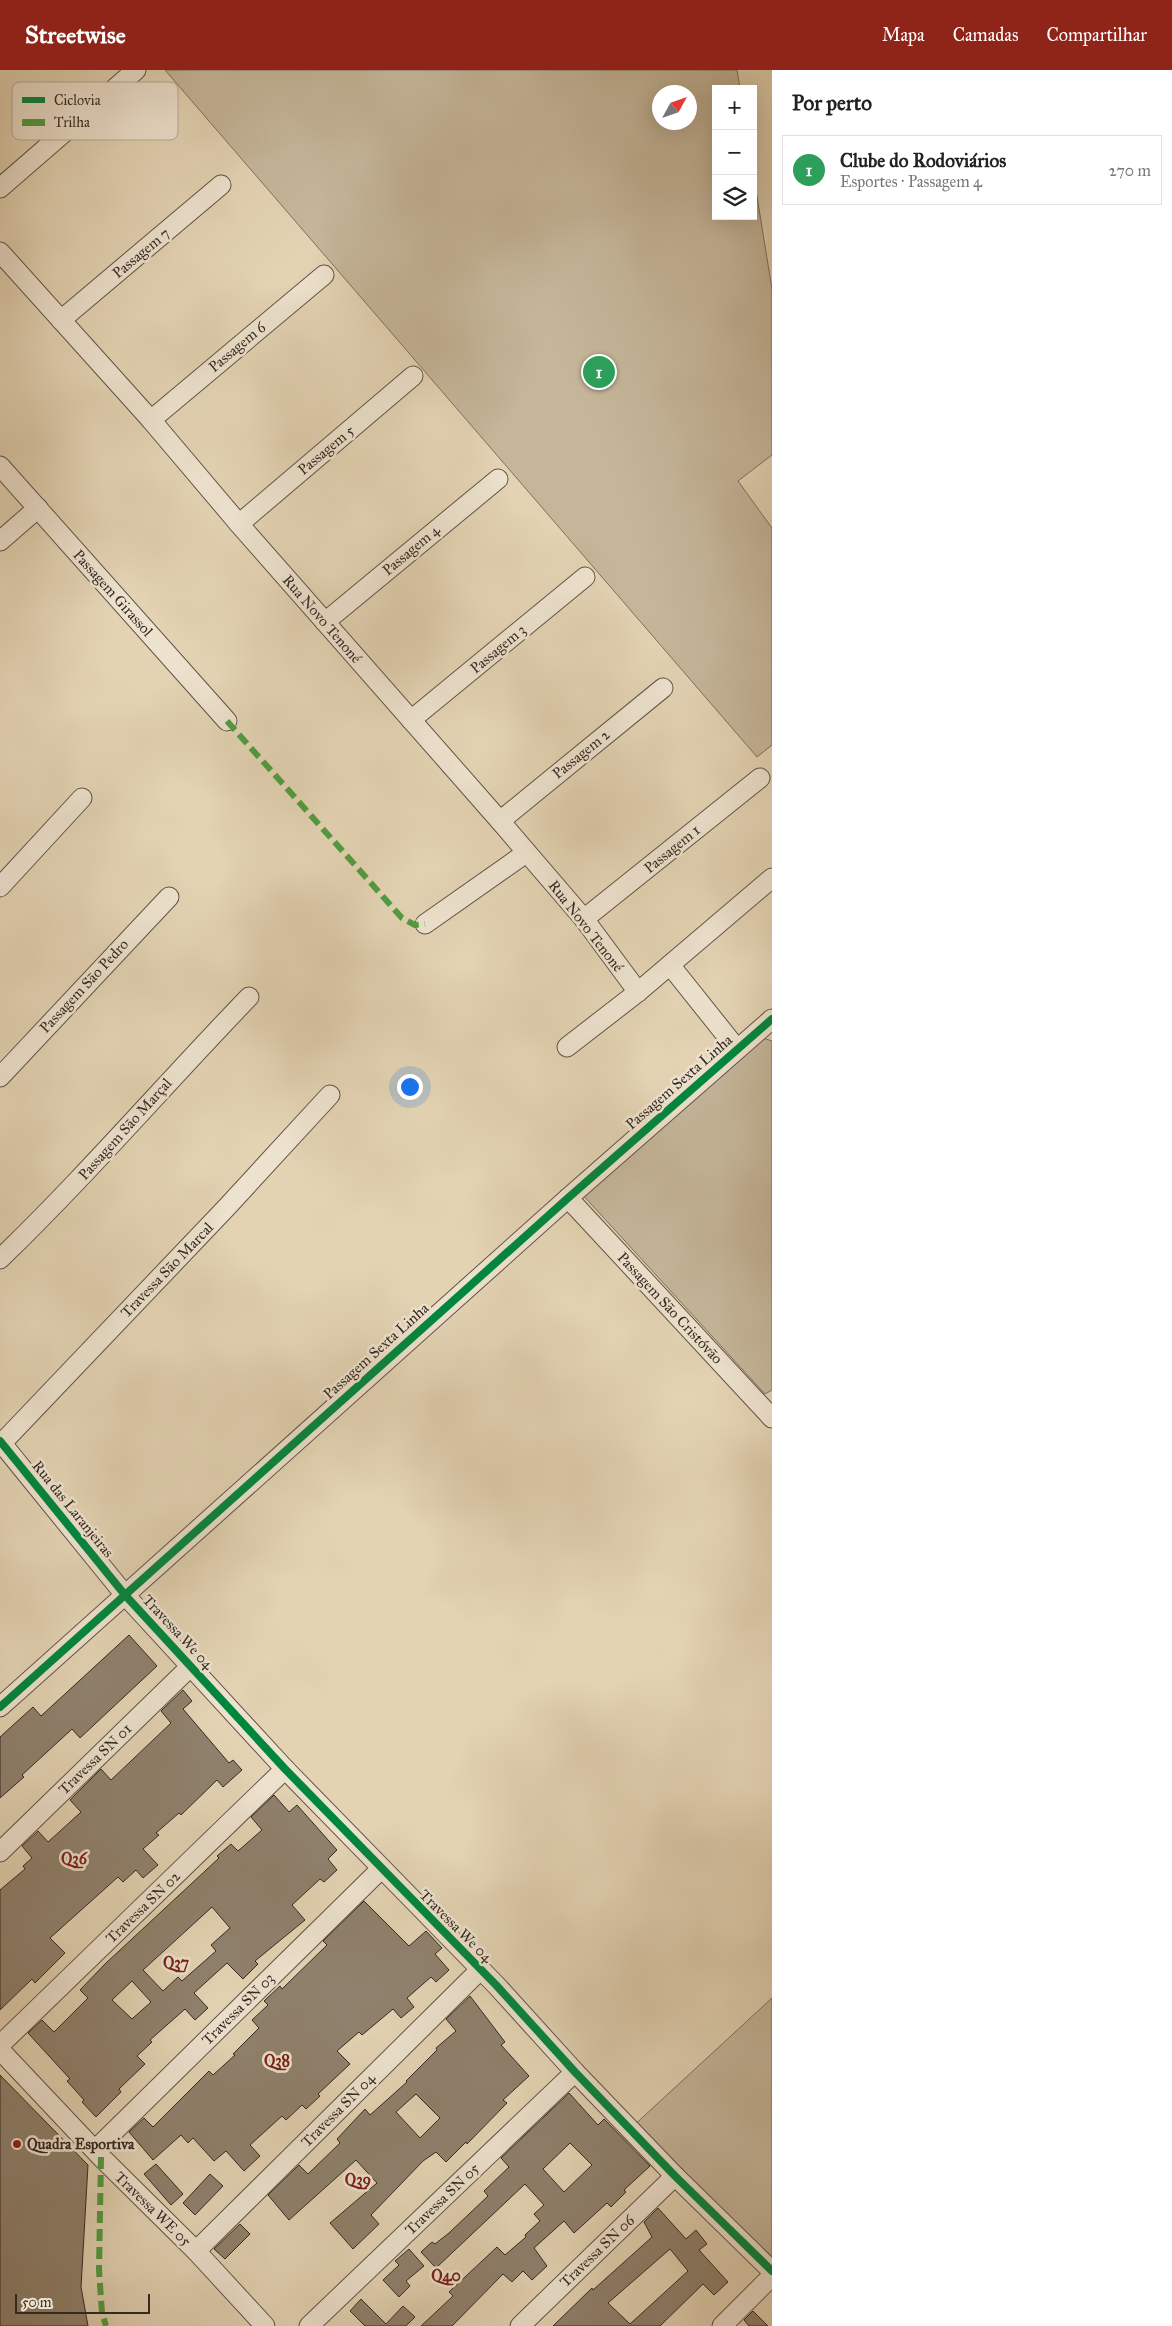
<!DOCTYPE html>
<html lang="pt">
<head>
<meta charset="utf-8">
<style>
  :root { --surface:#fff; --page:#f2f2f2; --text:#222; --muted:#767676; --line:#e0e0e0; --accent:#8f2418 }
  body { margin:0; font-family:"IM FELL Great Primer",serif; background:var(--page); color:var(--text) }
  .controls { position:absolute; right:15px; top:15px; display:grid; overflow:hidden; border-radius:0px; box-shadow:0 5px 20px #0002 }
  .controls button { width:45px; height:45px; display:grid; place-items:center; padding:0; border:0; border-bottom:1px solid var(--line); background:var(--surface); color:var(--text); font:25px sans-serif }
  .compass { position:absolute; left:652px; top:15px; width:45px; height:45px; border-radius:50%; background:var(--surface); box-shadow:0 5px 20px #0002; rotate:50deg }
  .scale { position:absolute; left:15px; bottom:12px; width:135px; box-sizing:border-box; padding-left:5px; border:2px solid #352922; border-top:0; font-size:14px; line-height:18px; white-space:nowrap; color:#352922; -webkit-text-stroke:4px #ede2ce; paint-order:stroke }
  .you { position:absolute; left:409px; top:1016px; width:18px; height:18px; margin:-12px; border:4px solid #fff; border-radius:50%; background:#1a73e8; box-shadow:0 0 0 8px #1a73e833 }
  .badge { display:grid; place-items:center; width:32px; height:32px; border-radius:50%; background:var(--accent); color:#fff; font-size:16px; font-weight:700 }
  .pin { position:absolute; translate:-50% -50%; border:2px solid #fff; box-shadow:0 1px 5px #0006 }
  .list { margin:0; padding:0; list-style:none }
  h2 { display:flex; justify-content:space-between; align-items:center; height:65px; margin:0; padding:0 20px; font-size:21px }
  h2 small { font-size:16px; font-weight:400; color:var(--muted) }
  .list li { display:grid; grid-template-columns:32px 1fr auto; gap:15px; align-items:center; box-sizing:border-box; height:70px; margin:0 10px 10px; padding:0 10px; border:1px solid var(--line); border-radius:0px }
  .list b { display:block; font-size:19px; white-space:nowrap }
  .list p { margin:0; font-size:16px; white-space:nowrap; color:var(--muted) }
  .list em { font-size:16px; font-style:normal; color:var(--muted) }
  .icon { flex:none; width:28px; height:28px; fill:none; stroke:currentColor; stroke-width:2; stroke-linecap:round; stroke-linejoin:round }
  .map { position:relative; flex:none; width:772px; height:2256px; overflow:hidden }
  header { display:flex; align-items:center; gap:30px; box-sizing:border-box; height:70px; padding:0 25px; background:var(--accent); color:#fff }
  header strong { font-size:24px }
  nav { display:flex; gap:28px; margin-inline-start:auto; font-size:18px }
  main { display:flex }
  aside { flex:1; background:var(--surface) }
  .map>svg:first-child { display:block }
  .green { fill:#c5b69a; stroke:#7d705e; fill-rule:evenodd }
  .building { fill:#8f816d; stroke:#352922; fill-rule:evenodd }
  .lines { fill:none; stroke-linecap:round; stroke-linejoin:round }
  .minor-casing { stroke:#605446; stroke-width:21 }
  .minor { stroke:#ede2ce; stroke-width:19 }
  .quiet { stroke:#519c40; stroke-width:6; stroke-dasharray:12 6; stroke-linecap:butt }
  .cycleway-casing { stroke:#ede2ce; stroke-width:11 }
  .cycleway { stroke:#00873e; stroke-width:8 }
  .poi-dot { fill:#8f2418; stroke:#ede2ce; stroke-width:2 }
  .labels { text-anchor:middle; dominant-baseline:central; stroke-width:5; stroke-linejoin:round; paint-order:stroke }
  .street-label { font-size:15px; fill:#352922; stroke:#ede2ce }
  .poi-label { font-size:15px; font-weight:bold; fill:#352922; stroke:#ede2ce; text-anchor:start }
  .neighbourhood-label { font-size:16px; font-weight:bold; fill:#7a1f14; stroke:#ede2ce }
  .key { fill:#ede2ce; stroke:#b6aa9a; stroke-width:1 }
  .key-label { font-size:14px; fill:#352922 }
</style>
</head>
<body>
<header>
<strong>Streetwise</strong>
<nav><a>Mapa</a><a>Camadas</a><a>Compartilhar</a></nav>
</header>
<main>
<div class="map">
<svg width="772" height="2256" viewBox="0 0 772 2256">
  <rect width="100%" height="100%" fill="#e3d3b3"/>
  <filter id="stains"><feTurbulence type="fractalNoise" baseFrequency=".004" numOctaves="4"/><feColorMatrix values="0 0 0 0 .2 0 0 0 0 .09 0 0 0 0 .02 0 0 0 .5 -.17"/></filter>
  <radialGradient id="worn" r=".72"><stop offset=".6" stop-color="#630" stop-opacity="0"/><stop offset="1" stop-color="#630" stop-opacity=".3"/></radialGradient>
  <g class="green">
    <path d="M165,0H737L740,19H716V146H753V102L772,219V385L738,411L772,458V675L757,687ZM690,22V52H660V22Z"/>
    <path d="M760,967L772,971V1320L765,1324L581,1123Z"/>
    <path d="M772,1928V2205L630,2059Z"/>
  </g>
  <g class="building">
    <path d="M129,1565L157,1596L80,1668L72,1659L22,1705L24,1707L0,1728V1667L33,1637L41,1646Z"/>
    <path d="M183,1620L192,1631L183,1639L229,1693L233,1690L242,1700L223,1717L217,1710L181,1745L179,1743L156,1763L159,1765L143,1779L158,1795L143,1808L136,1800L123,1812L118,1807L50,1868L65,1883L35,1913L32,1909L0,1940V1820L25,1799L23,1796L32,1788L22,1776L38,1761L48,1772L81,1742L70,1730L101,1699L111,1710L171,1653L161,1641Z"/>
    <path d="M274,1725L289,1742L297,1735L337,1780L328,1789L337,1800L324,1812L320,1809L292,1835L305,1850L255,1891L258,1894L243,1909L227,1893L194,1923L208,1938L195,1950L185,1939L150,1970L152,1972L137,1986L145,1994L119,2019L121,2022L96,2047L82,2032L84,2030L67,2011L70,2009L28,1963L42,1950L54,1962L88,1928L80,1920L105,1894L219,1788L217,1786L231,1774L238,1781L262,1760L251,1747ZM212,1837L230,1858L211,1875L216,1881L182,1911L178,1907L163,1921L143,1900ZM132,1911L151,1932L132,1949L112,1930Z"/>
    <path d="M364,1831L409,1876L426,1861L442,1878L435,1884L449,1900L436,1912L431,1907L407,1928L414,1937L401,1948L393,1939L362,1965L359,1962L337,1981L350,1994L318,2024L320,2026L306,2039L302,2035L286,2050L282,2046L250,2075L260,2086L244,2101L226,2081L214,2091L193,2068L188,2073L181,2065L153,2090L129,2062L144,2048L153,2057L209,2001L213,2005L235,1985L233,1984L259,1958L252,1950L268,1935L264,1931L280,1916L282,1919L327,1875L323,1871Z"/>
    <path d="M470,1926L505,1972L501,1975L529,2006L503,2030L507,2033L467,2074L466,2072L446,2092L436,2082L423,2091L371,2145L379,2154L353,2179L330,2153L377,2113L356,2090L289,2150L268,2125L299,2095L308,2104L340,2073L337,2069L365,2039L370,2045L407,2012L406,2011L437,1980L436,1978L456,1961L446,1949ZM416,2024L440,2048L420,2068L396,2042Z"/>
    <path d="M0,2005L88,2095L81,2217L88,2256H0Z"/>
    <path d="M569,2023L598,2055L604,2049L650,2096L624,2120L626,2122L611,2137L607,2133L574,2163L564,2151L534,2178L547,2196L532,2210L523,2201L512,2212L503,2204L452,2256H421L453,2226L449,2222L497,2177L505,2185L526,2167L525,2165L540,2151L534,2144L544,2135L525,2114L436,2198L421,2182L432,2172L435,2174L449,2163L488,2126L484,2121L509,2097L501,2088ZM570,2073L592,2095L564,2122L543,2099Z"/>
    <path d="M156,2094L183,2124L171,2135L144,2104Z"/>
    <path d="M210,2104L223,2116L195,2145L183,2133Z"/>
    <path d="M658,2138L686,2169L696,2160L707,2174L699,2180L728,2212L714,2225L703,2214L660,2256H553L592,2218L593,2220L652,2167L644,2152ZM670,2179L688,2201L630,2254L608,2233Z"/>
    <path d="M240,2154L250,2164L225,2189L214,2179Z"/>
    <path d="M409,2179L424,2196L406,2211L410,2216L399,2227L383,2210L399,2195L395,2191Z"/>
    <path d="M361,2229L386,2254L403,2236L415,2247L406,2256H365L350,2241Z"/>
    <path d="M753,2241L768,2256H749L744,2250Z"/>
  </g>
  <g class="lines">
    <g class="minor-casing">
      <g id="minor">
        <path d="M0,118L136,0"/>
        <path d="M0,182L151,350L239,454L500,751L584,849L638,922"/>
        <path d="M61,250L221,115"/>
        <path d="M151,350L324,205"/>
        <path d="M0,396L227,651"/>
        <path d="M239,454L413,306"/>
        <path d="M0,471L38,438"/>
        <path d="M325,552L498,409"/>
        <path d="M411,650L585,507"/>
        <path d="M500,751L663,618"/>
        <path d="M0,817L82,728"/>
        <path d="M584,849L760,708"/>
        <path d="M425,854L526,783"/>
        <path d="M670,895L737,979"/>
        <path d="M567,977L638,922L772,808"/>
        <path d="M0,1007L169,827"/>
        <path d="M568,1128L772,1348"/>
        <path d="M0,1189C87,1105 165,1014 249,927"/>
        <path d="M0,1371L125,1525L285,1699L496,1915L575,2002L675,2106L772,2201"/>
        <path d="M2,1373L226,1138L330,1025"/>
        <path d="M0,1637L568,1128L772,949"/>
        <path d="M0,1782L191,1596"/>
        <path d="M0,1975L285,1699"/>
        <path d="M0,1980L101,2087L196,2181L265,2256"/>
        <path d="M95,2080L381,1799"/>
        <path d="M196,2181L480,1900"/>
        <path d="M309,2256L575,2002"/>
        <path d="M520,2256L675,2106"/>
        <path d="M722,2256L772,2206"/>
      </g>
    </g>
    <use href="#minor" class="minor"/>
    <g class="quiet">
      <path d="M227,651L402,848L415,855L425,854"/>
      <path d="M101,2087L99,2200L102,2243L106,2256"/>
    </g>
    <g class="cycleway-casing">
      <g id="cycleway">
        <path d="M0,1371L125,1525L285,1699L496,1915L575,2002L675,2106L772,2201"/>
        <path d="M0,1637L568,1128L772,949"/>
      </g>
    </g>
    <use href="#cycleway" class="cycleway"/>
  </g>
  <circle class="poi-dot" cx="17" cy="2074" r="5"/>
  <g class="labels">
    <g class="street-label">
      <text transform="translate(141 183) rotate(-40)">Passagem 7</text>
      <text transform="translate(237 277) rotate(-40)">Passagem 6</text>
      <text transform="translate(326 380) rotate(-40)">Passagem 5</text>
      <text transform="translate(411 480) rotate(-40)">Passagem 4</text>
      <text transform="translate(113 523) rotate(48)">Passagem Girassol</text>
      <text transform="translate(322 549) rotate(49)">Rua Novo Tenoné</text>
      <text transform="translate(498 579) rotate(-40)">Passagem 3</text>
      <text transform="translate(581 684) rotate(-39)">Passagem 2</text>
      <text transform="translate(672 779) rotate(-39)">Passagem 1</text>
      <text transform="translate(586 856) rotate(52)">Rua Novo Tenoné</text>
      <text transform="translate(84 916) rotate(-47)">Passagem São Pedro</text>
      <text transform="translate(679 1012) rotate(-41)">Passagem Sexta Linha</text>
      <text transform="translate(125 1059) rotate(-48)">Passagem São Marçal</text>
      <text transform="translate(167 1200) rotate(-46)">Travessa São Marcal</text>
      <text transform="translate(670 1238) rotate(47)">Passagem São Cristóvão</text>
      <text transform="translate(376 1281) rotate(-42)">Passagem Sexta Linha</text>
      <text transform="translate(73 1439) rotate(51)">Rua das Laranjeiras</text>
      <text transform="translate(178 1562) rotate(47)">Travessa We 04</text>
      <text transform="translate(95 1689) rotate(-44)">Travessa SN 01</text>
      <text transform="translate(143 1837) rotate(-44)">Travessa SN 02</text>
      <text transform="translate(456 1856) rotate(45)">Travessa We 04</text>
      <text transform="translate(238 1939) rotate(-45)">Travessa SN 03</text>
      <text transform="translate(338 2040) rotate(-45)">Travessa SN 04</text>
      <text transform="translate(442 2129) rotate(-44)">Travessa SN 05</text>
      <text transform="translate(153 2139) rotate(44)">Travessa WE 05</text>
      <text transform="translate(597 2181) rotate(-44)">Travessa SN 06</text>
    </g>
    <g class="poi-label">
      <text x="27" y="2074">Quadra Esportiva</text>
    </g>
    <g class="neighbourhood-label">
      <text x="74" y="1788">Q36</text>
      <text x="176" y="1892">Q37</text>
      <text x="277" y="1990">Q38</text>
      <text x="358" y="2109">Q39</text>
      <text x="446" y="2205">Q40</text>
    </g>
  </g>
  <rect x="12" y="12" width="166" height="58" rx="8" class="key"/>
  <rect x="22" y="27" width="23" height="6" fill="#00873e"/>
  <rect x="22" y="49" width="23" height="7" fill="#519c40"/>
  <g class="key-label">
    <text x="54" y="35">Ciclovia</text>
    <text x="54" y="57">Trilha</text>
  </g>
  <rect width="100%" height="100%" filter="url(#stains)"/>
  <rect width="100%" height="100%" fill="url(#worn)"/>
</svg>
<div class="controls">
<button>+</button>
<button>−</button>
<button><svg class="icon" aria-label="layers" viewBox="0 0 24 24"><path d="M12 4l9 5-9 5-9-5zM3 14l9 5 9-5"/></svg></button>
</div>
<svg class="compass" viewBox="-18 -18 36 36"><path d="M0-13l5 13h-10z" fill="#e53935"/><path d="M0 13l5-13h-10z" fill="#767676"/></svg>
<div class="scale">50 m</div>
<div class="you"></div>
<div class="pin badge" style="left:599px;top:302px;background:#2e9e5b">1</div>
</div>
<aside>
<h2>Por perto<small></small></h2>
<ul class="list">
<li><span class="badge" style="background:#2e9e5b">1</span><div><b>Clube do Rodoviários</b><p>Esportes · Passagem 4</p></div><em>270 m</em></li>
</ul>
</aside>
</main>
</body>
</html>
